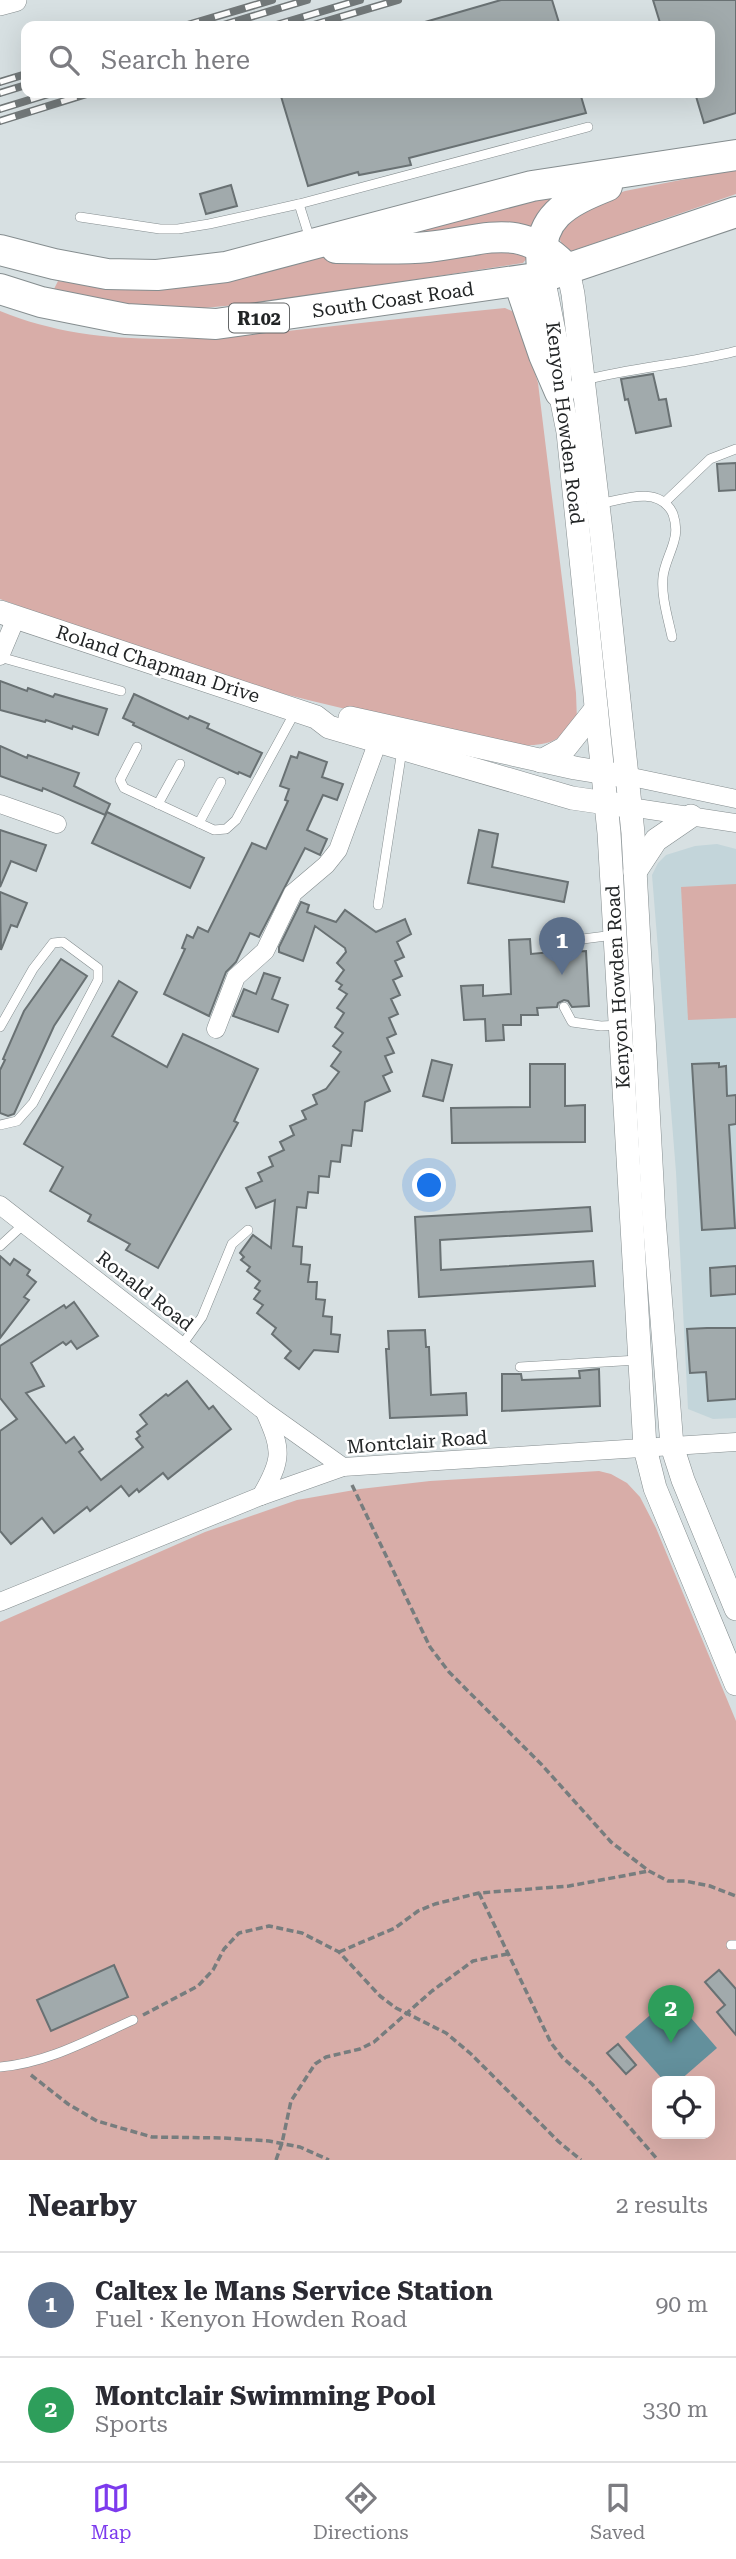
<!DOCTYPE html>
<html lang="en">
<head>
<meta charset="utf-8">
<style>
  :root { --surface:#fff; --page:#f2f2f3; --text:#2b2b33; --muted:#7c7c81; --line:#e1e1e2; --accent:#7c3aed }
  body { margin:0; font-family:"Roboto Serif",serif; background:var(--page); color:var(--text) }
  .controls { position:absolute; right:21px; bottom:21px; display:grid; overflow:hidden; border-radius:14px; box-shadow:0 7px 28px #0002 }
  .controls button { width:63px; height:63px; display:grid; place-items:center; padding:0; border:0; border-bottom:2px solid var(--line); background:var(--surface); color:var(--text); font:35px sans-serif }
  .you { position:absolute; left:430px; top:1186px; width:24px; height:24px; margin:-18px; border:5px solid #fff; border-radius:50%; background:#1a73e8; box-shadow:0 0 0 10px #1a73e833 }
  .badge { display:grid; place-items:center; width:46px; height:46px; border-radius:50%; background:var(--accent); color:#fff; font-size:23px; font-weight:700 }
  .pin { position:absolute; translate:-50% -58px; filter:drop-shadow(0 2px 4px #0008) }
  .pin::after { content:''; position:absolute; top:37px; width:24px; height:21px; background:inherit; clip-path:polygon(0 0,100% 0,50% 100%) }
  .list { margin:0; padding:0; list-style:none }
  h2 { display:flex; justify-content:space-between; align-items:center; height:91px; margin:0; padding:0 28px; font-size:30px }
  h2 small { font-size:23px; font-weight:400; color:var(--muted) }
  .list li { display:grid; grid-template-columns:46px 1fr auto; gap:21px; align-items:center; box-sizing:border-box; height:105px; padding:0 28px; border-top:2px solid var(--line) }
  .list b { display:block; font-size:26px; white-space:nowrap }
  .list p { margin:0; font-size:23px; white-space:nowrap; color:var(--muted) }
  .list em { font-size:23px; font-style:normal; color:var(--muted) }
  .icon { flex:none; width:38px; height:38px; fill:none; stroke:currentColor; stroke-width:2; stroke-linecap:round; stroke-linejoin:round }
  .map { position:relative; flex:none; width:736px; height:2160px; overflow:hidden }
  .search { position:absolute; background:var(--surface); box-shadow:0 7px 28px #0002; left:21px; right:21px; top:21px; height:77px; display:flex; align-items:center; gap:18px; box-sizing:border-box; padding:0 24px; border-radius:14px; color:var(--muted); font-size:26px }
  .sheet { height:301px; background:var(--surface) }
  nav { display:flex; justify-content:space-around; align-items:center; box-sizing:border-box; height:98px; border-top:2px solid var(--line); background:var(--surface); font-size:19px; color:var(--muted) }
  nav a { display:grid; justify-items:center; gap:4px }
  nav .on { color:var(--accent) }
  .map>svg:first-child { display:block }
  .built { fill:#c3d5da }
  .green { fill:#d8ada8; fill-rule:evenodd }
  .water { fill:#63909c }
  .building { fill:#a1aaac; stroke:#697173; stroke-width:2 }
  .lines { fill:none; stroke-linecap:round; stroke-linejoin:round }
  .service-casing { stroke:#858d8f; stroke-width:10 }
  .minor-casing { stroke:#858d8f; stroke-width:19 }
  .tertiary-casing { stroke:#858d8f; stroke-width:24 }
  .trunk-casing { stroke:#858d8f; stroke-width:32 }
  .path { stroke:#777d7e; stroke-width:3.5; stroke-dasharray:7 3.5; stroke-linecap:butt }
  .service { stroke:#fff; stroke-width:9 }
  .minor { stroke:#fff; stroke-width:18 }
  .tertiary { stroke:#fff; stroke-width:23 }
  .trunk { stroke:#fff; stroke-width:30 }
  .rail-casing { stroke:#727879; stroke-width:8 }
  .rail { stroke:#fff; stroke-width:5; stroke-dasharray:16; stroke-linecap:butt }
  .labels { text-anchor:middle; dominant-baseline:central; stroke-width:5; stroke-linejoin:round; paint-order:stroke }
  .shield { fill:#fff; stroke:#646667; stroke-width:2 }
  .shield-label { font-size:18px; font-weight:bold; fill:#222526 }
  .street-label { font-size:19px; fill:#222526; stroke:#fff }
</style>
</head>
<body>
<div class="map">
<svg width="736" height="2160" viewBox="0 0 736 2160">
  <rect width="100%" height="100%" fill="#d7e0e2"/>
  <path class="built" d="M717,844L736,849V1418L713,1419L688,1409L676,1172L652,875L658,863L666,855L695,846Z"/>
  <g class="green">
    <path d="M736,169V194L572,251C562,248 558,239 558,229L585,205L625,191Z"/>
    <path d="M555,196L535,233L381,239L462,217Z"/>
    <path d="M518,246L527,258L523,263L277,301L204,308L139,307L53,291L58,281L87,285L323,256Z"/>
    <path d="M505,308L514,312L521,327L538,383L576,693L577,721C555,744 550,744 519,746C441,729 362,714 284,694C189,669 93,633 0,599V311C101,353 220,338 325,327C385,320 445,314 505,308Z"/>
    <path d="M736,884V1018L688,1020L681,887Z"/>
    <path d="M599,1471L611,1474L627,1483L640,1497L656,1528L736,1721V2160H0V1622L205,1532L297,1500L360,1489L430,1481ZM657,2081H710V2134H657Z"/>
  </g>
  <path class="water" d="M672,1996L717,2048L679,2081H664L625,2037Z"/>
  <g class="building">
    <path d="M501,0H552L560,26H426L425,22Z"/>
    <path d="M653,0H736V113L704,123L695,93H710V26H661Z"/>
    <path d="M280,93H580L586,113L409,158L411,165L359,175L358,172L308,186Z"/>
    <path d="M231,185L237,206L206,214L200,194Z"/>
    <path d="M653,374L659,400L666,399L671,426L636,433L628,399L625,400L621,379Z"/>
    <path d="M736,463V490L719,491L717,464Z"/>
    <path d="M0,681L27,691L28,688L53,697L55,694L107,709L98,735L73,726L72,729L46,720L45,722L0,710Z"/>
    <path d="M134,694L188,719L190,716L209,724L207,728L262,753L250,777L239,772L238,774L133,725L134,723L123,718Z"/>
    <path d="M0,746L27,758L28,755L79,773L74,786L110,804L105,815L43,788L42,791L0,776Z"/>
    <path d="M299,752L327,762L322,777L343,784L337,800L323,795L307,830L327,839L320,855L305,848L259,937L250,933L236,962L226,972L209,1016L164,994L185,949L182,948L187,935L193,938L198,927L208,932L252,843L266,849L288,801L285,800L289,789L280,786L291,756L297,758Z"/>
    <path d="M107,812L204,858L190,888L92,843Z"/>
    <path d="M0,830L46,845L36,871L11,861L0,887Z"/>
    <path d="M479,830L498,834L492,867L568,882L564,902L468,883Z"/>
    <path d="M0,892L27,903L17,927L11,925L1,950Z"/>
    <path d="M301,902L309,905L307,912L336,922L345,910L376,932L405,919L411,934L397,942L404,957L395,961L402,976L393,980L400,995L391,999L398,1014L389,1018L396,1034L387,1038L394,1053L385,1056L392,1072L383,1076L390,1091L365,1102L362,1131L353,1130L351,1146L342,1145L340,1162L331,1161L329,1177L319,1176L318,1193L308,1192L306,1208L297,1207L293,1246L302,1247L301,1264L310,1265L308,1282H317L316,1299L325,1300L323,1316L332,1317L331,1334L340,1335L338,1352L314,1350L299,1369L285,1358L291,1351L272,1334L276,1328L257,1313L263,1305L254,1299L260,1291L255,1288L260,1281L247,1271L250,1267L241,1260L244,1257L240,1253L253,1235L271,1248L275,1200L256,1208L246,1188L262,1181L258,1173L273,1166L269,1157L284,1150L280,1142L294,1135L290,1126L306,1119L302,1111L317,1104L313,1095L326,1089L339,1072L331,1066L341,1052L333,1046L343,1033L335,1027L344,1013L337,1008L347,994L339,989L342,985L336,981L344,970L337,963L346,952L345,948L315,926L303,961L279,952V947Z"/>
    <path d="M530,939L531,954L552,952L554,957L559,959L568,952L586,951L589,1006L572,1007L568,1001L564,1000L558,1003L557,1007L537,1008L538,1015H521V1025H503L504,1040L486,1041L485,1019L464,1020L461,986L483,985V996L511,994L509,940Z"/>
    <path d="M61,959L87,976L54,1026L14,1114L8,1116L0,1113V1070L5,1060L3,1059L24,1011Z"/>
    <path d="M264,973L280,978L272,999L288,1005L278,1032L233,1016L244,989L256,994Z"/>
    <path d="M119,981L137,992L112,1036L167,1067L183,1034L258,1069L234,1121L238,1123L158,1268L126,1250L130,1244L88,1221L91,1215L50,1191L63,1167L24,1144Z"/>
    <path d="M432,1060L452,1065L443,1101L423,1096Z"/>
    <path d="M719,1063V1067L726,1066L727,1096L736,1095V1124L729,1125L735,1228L702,1230L692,1064Z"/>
    <path d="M530,1064H565V1106L585,1105V1142L452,1143L451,1108L530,1107Z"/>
    <path d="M590,1207L592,1231L440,1240L441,1270L593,1261L595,1286L419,1297L415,1217Z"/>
    <path d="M0,1256L10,1265L14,1259L30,1270L27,1275L36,1282L24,1297L29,1300L0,1338Z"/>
    <path d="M736,1266V1294L711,1296L710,1268Z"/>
    <path d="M74,1302L98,1336L77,1349L71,1341L66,1345L63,1342L31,1363L44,1386L26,1393L66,1443L74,1437L83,1449L79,1452L101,1480L143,1447L136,1439L140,1436L137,1432L147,1424L140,1415L166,1394L168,1396L187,1381L209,1409L213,1406L231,1429L168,1479L163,1473L139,1492L137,1489L129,1496L121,1486L90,1511L87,1507L54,1533L42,1518L11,1544L0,1531V1431L17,1419L0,1398V1346L64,1305L66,1308Z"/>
    <path d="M707,1328H736V1399L708,1401L706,1372L690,1373L687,1329Z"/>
    <path d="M425,1330L426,1347H429L431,1395L466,1393L467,1415L390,1418L386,1349H389L388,1331Z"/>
    <path d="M599,1369L600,1406L502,1411V1374H521L522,1380L580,1378L579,1371Z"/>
    <path d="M114,1965L128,1997L51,2031L37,2000Z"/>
    <path d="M719,1970L736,1989V2035L717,2012L725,2005L705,1982Z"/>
    <path d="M618,2044L636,2065L626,2074L607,2053Z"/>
  </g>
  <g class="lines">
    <g class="service-casing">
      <g id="service">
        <path d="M299,204L310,239"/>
        <path d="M80,217L160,229H178L209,224L299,204L588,127"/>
        <path d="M585,380C635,367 686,364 736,351"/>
        <path d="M665,502L710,459L736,449"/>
        <path d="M600,504C623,499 660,485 673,514C676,523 677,532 674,541C671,553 664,565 663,577C661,596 668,618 672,637"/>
        <path d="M0,657L121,691"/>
        <path d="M137,747L120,780L124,788L214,830L226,829L236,820L295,712"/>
        <path d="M158,804L180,764"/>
        <path d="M199,823L221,782"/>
        <path d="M378,905L402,750"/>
        <path d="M559,952L567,941L614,935"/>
        <path d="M564,1007L572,1022L601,1026L621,1025"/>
        <path d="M0,1027L33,969L53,943L63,942L98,968V980L33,1103L17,1121L0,1125"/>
        <path d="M0,1246L24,1224"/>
        <path d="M182,1345L202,1317L232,1244L248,1230"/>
        <path d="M520,1367L638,1360"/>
        <path d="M731,1945H736"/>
        <path d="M0,2067C48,2063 90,2039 133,2020"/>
      </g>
    </g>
    <g class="minor-casing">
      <g id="minor">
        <path d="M0,656L16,618"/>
        <path d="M627,776L736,799"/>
        <path d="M0,804L57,824"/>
        <path d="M630,807L736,823"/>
        <path d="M216,1029L236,977L265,951L293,893L326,865L338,850L378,741"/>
        <path d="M0,1205L263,1410L343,1467"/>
        <path d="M261,1496C283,1459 282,1450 265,1412"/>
        <path d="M0,1602L261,1496L343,1467L736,1442"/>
      </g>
    </g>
    <g class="tertiary-casing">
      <g id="tertiary">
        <path d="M0,4L15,0"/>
        <path d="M568,270L573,294L602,539L633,833L654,1218L672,1446L683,1480L736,1609"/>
        <path d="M543,277L559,356L560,392L568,432L609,833L645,1448L655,1488L736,1684"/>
        <path d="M0,612L316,717L329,727L572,798L620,805"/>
        <path d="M350,718L575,768L618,775"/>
        <path d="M541,761L565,748L596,709"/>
        <path d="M635,872L656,840L691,816"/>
      </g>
    </g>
    <g class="trunk-casing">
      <g id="trunk">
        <path d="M336,248C366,248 397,250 428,247C487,241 520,219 568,270"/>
        <path d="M0,250L54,264L107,274L157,275L226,267L532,186L736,155"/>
        <path d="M542,267C536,217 567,202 607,186"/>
        <path d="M519,282L544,355L560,392"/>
        <path d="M0,289L41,302L126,319L216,324L543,277L736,212"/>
      </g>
    </g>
    <g class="path">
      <path d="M352,1485L430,1647L449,1672L542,1765L611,1842L649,1871L668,1881H685L710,1886L736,1896"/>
      <path d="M479,1893L551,2043L562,2057L592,2084L658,2160"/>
      <path d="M339,1952L395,1928L418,1911L435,1904L479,1893L569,1886L649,1871"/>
      <path d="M143,2015L198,1986L213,1970L224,1949L239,1933L269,1926L302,1933L339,1952L380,1996L396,2008L446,2033L471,2054L559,2142L581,2160"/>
      <path d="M31,2075L68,2104L97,2121L152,2137L224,2138L269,2141L300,2147L329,2160"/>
      <path d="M276,2160L282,2143L291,2101L315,2064L326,2057L360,2049L374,2042L432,1991L473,1961L507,1954"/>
    </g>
    <use href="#service" class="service"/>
    <use href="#minor" class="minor"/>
    <use href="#tertiary" class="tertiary"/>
    <use href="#trunk" class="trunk"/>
    <g class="rail-casing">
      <g id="rail">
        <path d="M184,26L272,0"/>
        <path d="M220,26L307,0"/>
        <path d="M273,26L360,0"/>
        <path d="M310,26L398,0"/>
        <path d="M0,82L26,74"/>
        <path d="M0,93L26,85"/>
        <path d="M0,109L52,93"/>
        <path d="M0,121L90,93"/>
      </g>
    </g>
    <use href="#rail" class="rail"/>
  </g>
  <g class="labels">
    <rect class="shield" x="229" y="303.5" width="60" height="29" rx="5"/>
    <g class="shield-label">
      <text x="259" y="318">R102</text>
    </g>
    <g class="street-label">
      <text transform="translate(393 300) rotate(-8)">South Coast Road</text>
      <text transform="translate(565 423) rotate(83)">Kenyon Howden Road</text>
      <text transform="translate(158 664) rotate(18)">Roland Chapman Drive</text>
      <text transform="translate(618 987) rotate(-93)">Kenyon Howden Road</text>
      <text transform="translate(145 1291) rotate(38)">Ronald Road</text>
      <text transform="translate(417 1442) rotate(-4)">Montclair Road</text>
    </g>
  </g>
</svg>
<div class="controls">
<button><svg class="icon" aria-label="locate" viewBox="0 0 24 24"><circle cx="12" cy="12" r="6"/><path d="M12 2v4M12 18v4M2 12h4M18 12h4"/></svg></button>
</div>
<div class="you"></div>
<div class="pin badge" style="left:562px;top:975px;background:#5c6f8a">1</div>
<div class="pin badge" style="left:671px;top:2043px;background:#2e9e5b">2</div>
<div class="search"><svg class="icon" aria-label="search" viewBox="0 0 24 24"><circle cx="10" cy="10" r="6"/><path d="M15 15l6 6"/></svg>Search here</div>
</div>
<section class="sheet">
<h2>Nearby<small>2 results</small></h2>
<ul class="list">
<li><span class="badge" style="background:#5c6f8a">1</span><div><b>Caltex le Mans Service Station</b><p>Fuel · Kenyon Howden Road</p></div><em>90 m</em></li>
<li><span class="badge" style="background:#2e9e5b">2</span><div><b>Montclair Swimming Pool</b><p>Sports</p></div><em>330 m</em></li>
</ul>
</section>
<nav>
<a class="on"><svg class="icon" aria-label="map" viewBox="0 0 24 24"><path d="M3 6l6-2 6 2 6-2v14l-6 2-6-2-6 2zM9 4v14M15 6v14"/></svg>Map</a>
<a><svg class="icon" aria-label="directions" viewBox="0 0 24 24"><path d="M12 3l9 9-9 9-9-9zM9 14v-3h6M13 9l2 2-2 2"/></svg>Directions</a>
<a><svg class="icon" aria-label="saved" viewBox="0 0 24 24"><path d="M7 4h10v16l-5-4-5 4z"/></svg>Saved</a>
</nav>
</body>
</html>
